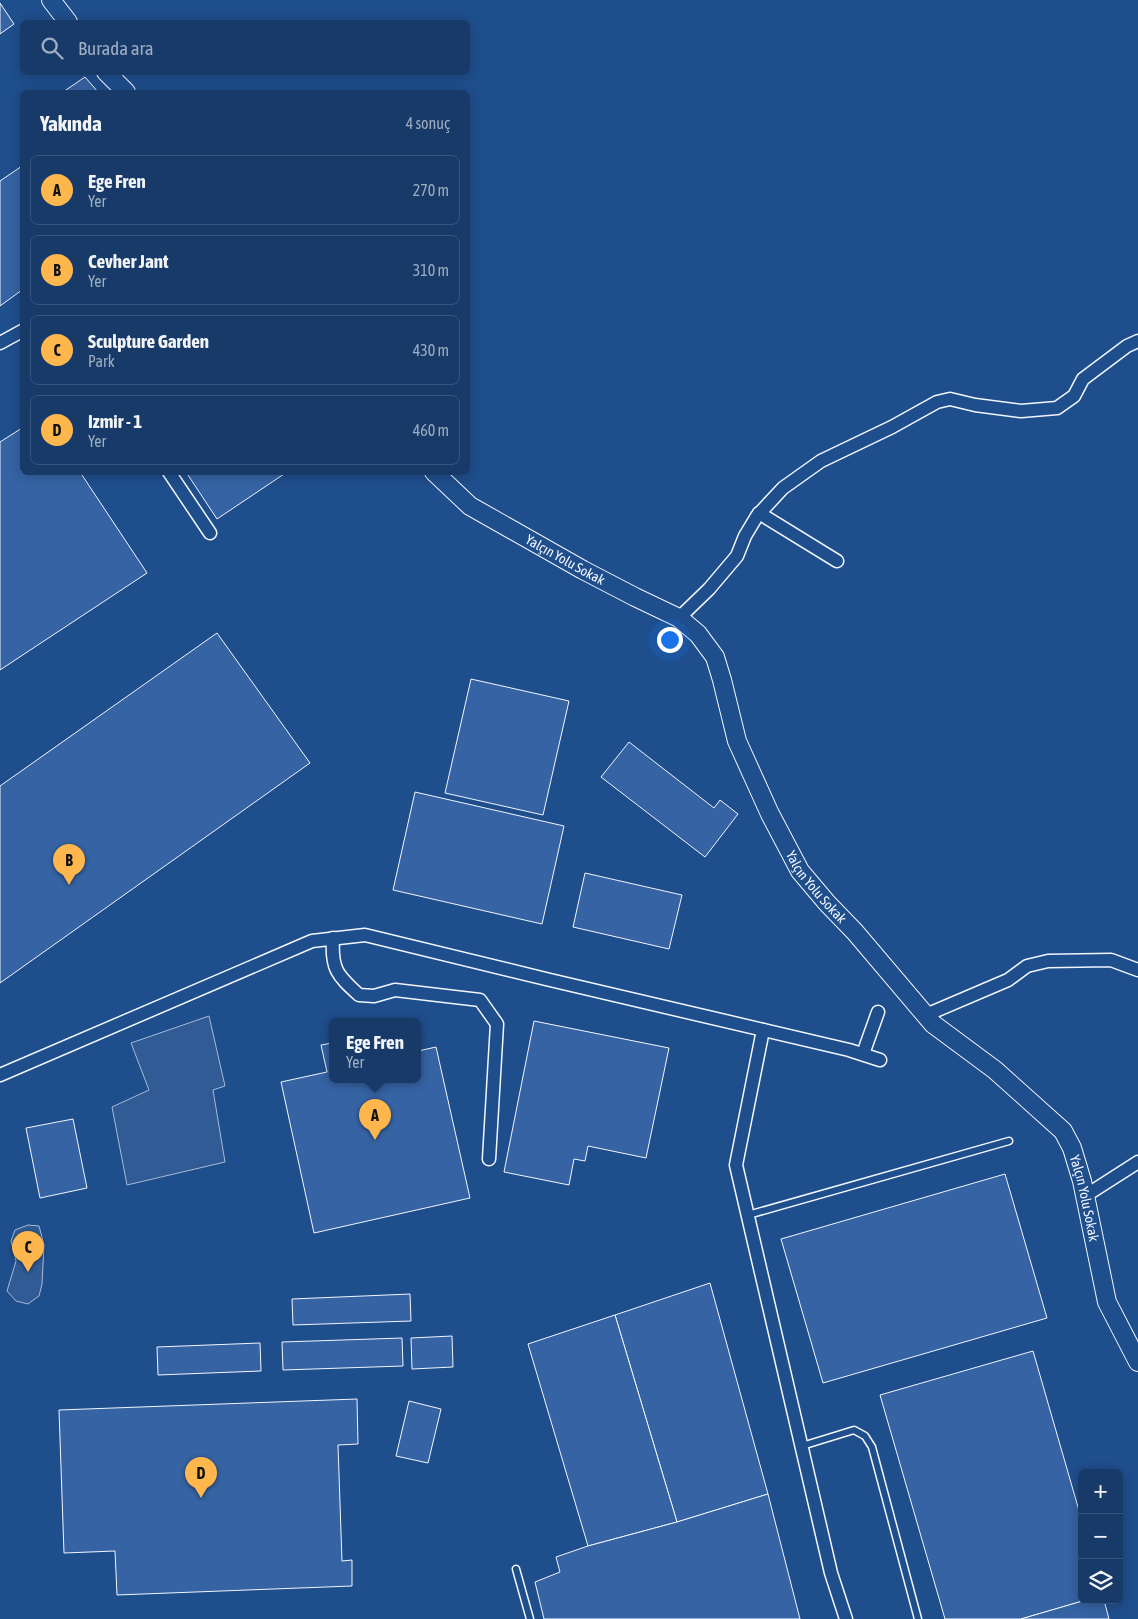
<!DOCTYPE html>
<html lang="tr">
<head>
<meta charset="utf-8">
<style>
  :root { --surface:#173a69; --page:#244571; --text:#f1f3f6; --muted:#9eadc0; --line:#36547d; --accent:#ffb74d }
  body { margin:0; font-family:"Asap Condensed",sans-serif; background:var(--page); color:var(--text) }
  .controls { position:absolute; right:15px; bottom:15px; display:grid; overflow:hidden; border-radius:8px; box-shadow:0 2px 12px #0003 }
  .controls button { width:45px; height:45px; display:grid; place-items:center; padding:0; border:0; border-bottom:1px solid var(--line); background:var(--surface); color:var(--text); font:25px sans-serif }
  .you { position:absolute; left:669px; top:639px; width:18px; height:18px; margin:-12px; border:4px solid #fff; border-radius:50%; background:#1a73e8; box-shadow:0 0 0 8px #1a73e833 }
  .badge { display:grid; place-items:center; width:32px; height:32px; border-radius:50%; background:var(--accent); color:#111; font-size:16px; font-weight:700 }
  .pin { position:absolute; translate:-50% -41px; filter:drop-shadow(0 1px 2px #0008) }
  .pin::after { content:''; position:absolute; top:26px; width:18px; height:15px; background:inherit; clip-path:polygon(0 0,100% 0,50% 100%) }
  .popup { position:absolute; left:329px; top:1018px; width:92px; height:65px; box-sizing:border-box; display:grid; place-content:center; border-radius:8px; background:var(--surface); filter:drop-shadow(0 1px 4px #0005); font-size:16px; white-space:nowrap; color:var(--muted) }
  .popup b { font-size:19px; color:var(--text) }
  .popup::after { content:''; position:absolute; left:50%; top:100%; margin-left:-10px; border:10px solid transparent; border-top-color:var(--surface) }
  .list { margin:0; padding:0; list-style:none }
  h2 { display:flex; justify-content:space-between; align-items:center; height:65px; margin:0; padding:0 20px; font-size:21px }
  h2 small { font-size:16px; font-weight:400; color:var(--muted) }
  .list li { display:grid; grid-template-columns:32px 1fr auto; gap:15px; align-items:center; box-sizing:border-box; height:70px; margin:0 10px 10px; padding:0 10px; border:1px solid var(--line); border-radius:8px }
  .list b { display:block; font-size:19px; white-space:nowrap }
  .list p { margin:0; font-size:16px; white-space:nowrap; color:var(--muted) }
  .list em { font-size:16px; font-style:normal; color:var(--muted) }
  .icon { flex:none; width:28px; height:28px; fill:none; stroke:currentColor; stroke-width:2; stroke-linecap:round; stroke-linejoin:round }
  .map { position:relative; flex:none; width:1138px; height:1619px; overflow:hidden }
  .search { position:absolute; background:var(--surface); box-shadow:0 2px 12px #0003; left:20px; top:20px; width:450px; height:55px; display:flex; align-items:center; gap:12px; box-sizing:border-box; padding:0 18px; border-radius:8px; color:var(--muted); font-size:19px }
  .panel { position:absolute; background:var(--surface); box-shadow:0 2px 12px #0003; left:20px; top:90px; width:450px; height:385px; border-radius:8px }
  .map>svg:first-child { display:block }
  .built { fill:#305b95; stroke:#a8bbd7 }
  .building { fill:#3563a3; stroke:#f2f6ff }
  .lines { fill:none; stroke-linecap:round; stroke-linejoin:round }
  .lane-casing { stroke:#f2f6ff; stroke-width:9 }
  .street-casing { stroke:#f2f6ff; stroke-width:15 }
  .secondary-casing { stroke:#f2f6ff; stroke-width:20 }
  .lane { stroke:#1f4e8c; stroke-width:6 }
  .street { stroke:#1f4e8c; stroke-width:12 }
  .secondary { stroke:#1f4e8c; stroke-width:18 }
  .labels { text-anchor:middle; dominant-baseline:central; stroke-width:4; stroke-linejoin:round; paint-order:stroke }
  .street-label { font-size:14px; fill:#f2f6ff; stroke:#1f4e8c }
</style>
</head>
<body>
<div class="map">
<svg width="1138" height="1619" viewBox="0 0 1138 1619">
  <rect width="100%" height="100%" fill="#1f4e8c"/>
  <g class="built">
    <path d="M209,1016L225,1086L213,1090L225,1162L127,1185L112,1107L149,1090L131,1043Z"/>
    <path d="M28,1225L39,1226L44,1245L42,1284L39,1296L28,1304L16,1301L7,1291L16,1261L11,1241L15,1230Z"/>
  </g>
  <g class="building">
    <path d="M0,3L14,24L0,34Z"/>
    <path d="M85,77L98,92H63Z"/>
    <path d="M22,166V290L0,306V181Z"/>
    <path d="M22,428V472H80L147,573L0,670V442Z"/>
    <path d="M186,472H287L217,519Z"/>
    <path d="M217,633L310,763L0,983V786Z"/>
    <path d="M471,679L569,701L543,815L445,793Z"/>
    <path d="M629,742L714,808L720,800L738,814L705,857L601,777Z"/>
    <path d="M415,792L564,826L542,924L393,890Z"/>
    <path d="M585,873L682,895L669,949L573,927Z"/>
    <path d="M534,1021L669,1048L646,1158L588,1146L585,1161L574,1159L569,1185L504,1172Z"/>
    <path d="M332,1043V1079H418V1051L436,1047L470,1198L314,1233L281,1082L327,1072L321,1045Z"/>
    <path d="M73,1119L87,1188L40,1198L26,1128Z"/>
    <path d="M1005,1174L1047,1318L823,1383L781,1239Z"/>
    <path d="M710,1283L768,1494L677,1522L615,1315Z"/>
    <path d="M410,1294L411,1321L293,1325L292,1299Z"/>
    <path d="M615,1315L677,1522L588,1546L528,1344Z"/>
    <path d="M452,1336L453,1367L412,1369L411,1338Z"/>
    <path d="M402,1338L403,1366L283,1370L282,1342Z"/>
    <path d="M260,1343L261,1371L158,1375L157,1347Z"/>
    <path d="M1033,1351L1082,1521V1600H1086L1021,1619H945L880,1395Z"/>
    <path d="M357,1399L358,1444L338,1445L342,1561L352,1560V1586L117,1595L115,1551L64,1553L59,1410Z"/>
    <path d="M409,1401L441,1409L428,1463L396,1456Z"/>
    <path d="M768,1494L800,1619H544L535,1582L560,1572L556,1557L588,1546L677,1522Z"/>
    <path d="M1086,1600H1104L1109,1619H1021Z"/>
  </g>
  <g class="lines">
    <g class="lane-casing">
      <g id="lane">
        <path d="M748,1215L1009,1141"/>
        <path d="M802,1446L854,1430L865,1436L872,1447L918,1619"/>
        <path d="M516,1569L530,1619"/>
      </g>
    </g>
    <g class="street-casing">
      <g id="street">
        <path d="M0,343L22,331"/>
        <path d="M169,472L210,533"/>
        <path d="M759,513L837,561"/>
        <path d="M679,618L709,589L737,556L745,536L757,516L783,488L821,461L892,427L937,402L950,399L975,405L1021,411L1057,408L1074,396L1083,379L1127,346L1138,341"/>
        <path d="M333,938C331,969 337,975 359,995L374,996L395,990L480,1000L497,1024L489,1159"/>
        <path d="M926,1015L1008,980L1027,966L1048,961L1111,960L1138,970"/>
        <path d="M763,1030L736,1165L831,1573L846,1619"/>
        <path d="M863,1054L878,1012"/>
        <path d="M0,1075L312,941L365,935L550,980L849,1050L880,1060"/>
        <path d="M1085,1196L1138,1162"/>
      </g>
    </g>
    <g class="secondary-casing">
      <g id="secondary">
        <path d="M51,0L68,22"/>
        <path d="M106,72L126,92"/>
        <path id="s1" d="M434,472L470,506L583,570L635,597L679,618L698,634L715,657L722,680L737,741L770,814L800,871L827,903L855,932L933,1024L995,1070L1063,1131L1072,1148L1082,1181L1107,1302L1138,1362"/>
      </g>
    </g>
    <use href="#lane" class="lane"/>
    <use href="#street" class="street"/>
    <use href="#secondary" class="secondary"/>
  </g>
  <g class="labels">
    <g class="street-label">
      <text stroke="none"><textPath href="#s1" startOffset="159">Yalçın Yolu Sokak</textPath></text>
      <text stroke="none"><textPath href="#s1" startOffset="594">Yalçın Yolu Sokak</textPath></text>
      <text stroke="none"><textPath href="#s1" startOffset="1014">Yalçın Yolu Sokak</textPath></text>
    </g>
  </g>
</svg>
<div class="controls">
<button>+</button>
<button>−</button>
<button><svg class="icon" aria-label="layers" viewBox="0 0 24 24"><path d="M12 4l9 5-9 5-9-5zM3 14l9 5 9-5"/></svg></button>
</div>
<div class="you"></div>
<div class="pin badge" style="left:375px;top:1140px">A</div>
<div class="popup"><b>Ege Fren</b>Yer</div>
<div class="pin badge" style="left:69px;top:885px">B</div>
<div class="pin badge" style="left:28px;top:1272px">C</div>
<div class="pin badge" style="left:201px;top:1498px">D</div>
<div class="search"><svg class="icon" aria-label="search" viewBox="0 0 24 24"><circle cx="10" cy="10" r="6"/><path d="M15 15l6 6"/></svg>Burada ara</div>
<section class="panel">
<h2>Yakında<small>4 sonuç</small></h2>
<ul class="list">
<li><span class="badge">A</span><div><b>Ege Fren</b><p>Yer</p></div><em>270 m</em></li>
<li><span class="badge">B</span><div><b>Cevher Jant</b><p>Yer</p></div><em>310 m</em></li>
<li><span class="badge">C</span><div><b>Sculpture Garden</b><p>Park</p></div><em>430 m</em></li>
<li><span class="badge">D</span><div><b>Izmir - 1</b><p>Yer</p></div><em>460 m</em></li>
</ul>
</section>
</div>
</body>
</html>
